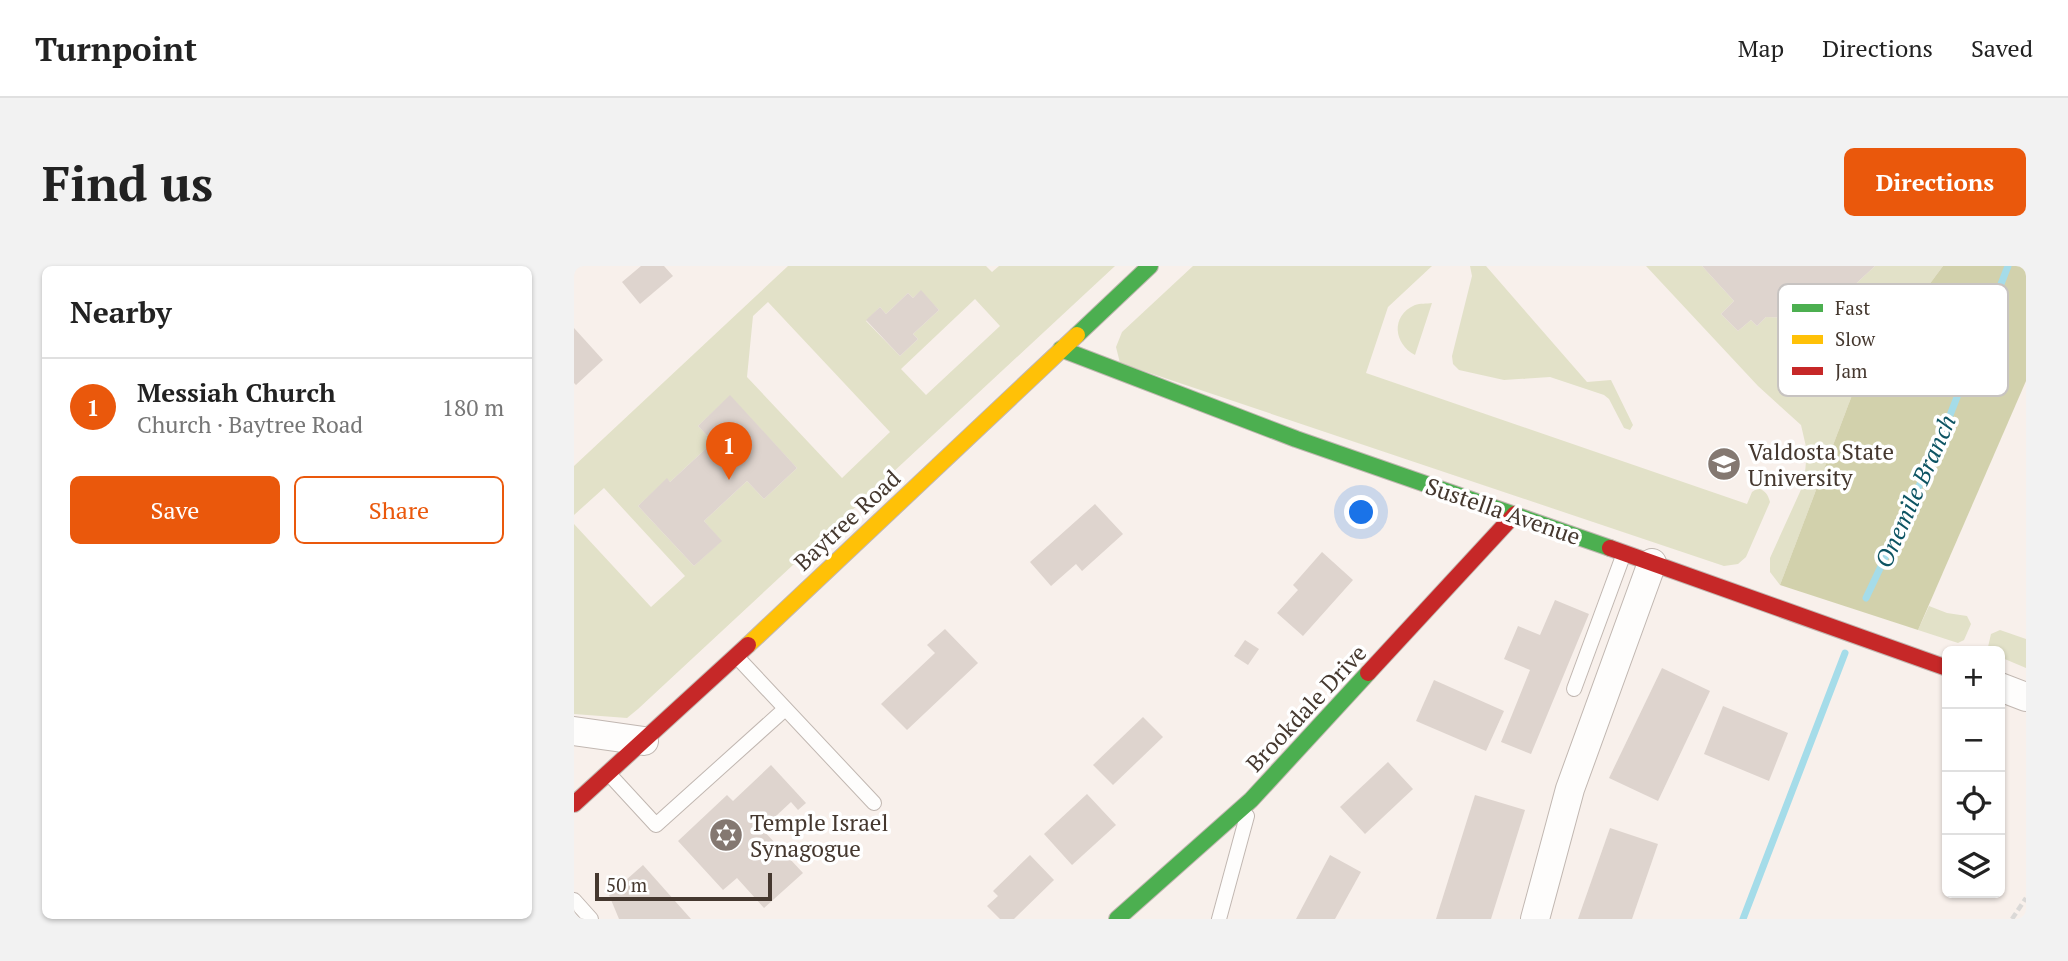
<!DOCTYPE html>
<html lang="en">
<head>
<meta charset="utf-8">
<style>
  :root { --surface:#fff; --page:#f2f2f2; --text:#222; --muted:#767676; --line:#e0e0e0; --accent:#ea580c }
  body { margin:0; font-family:"PT Serif",serif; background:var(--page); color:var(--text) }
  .controls { position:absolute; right:21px; bottom:21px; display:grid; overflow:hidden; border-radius:10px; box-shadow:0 2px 5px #0004 }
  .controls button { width:63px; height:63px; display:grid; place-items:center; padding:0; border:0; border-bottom:2px solid var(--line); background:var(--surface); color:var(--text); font:35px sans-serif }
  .scale { position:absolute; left:21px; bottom:18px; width:177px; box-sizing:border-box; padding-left:7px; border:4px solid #45382f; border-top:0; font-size:19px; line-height:24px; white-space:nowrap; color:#45382f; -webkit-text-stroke:5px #fff; paint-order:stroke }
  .you { position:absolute; left:788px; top:247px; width:24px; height:24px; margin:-18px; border:5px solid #fff; border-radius:50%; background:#1a73e8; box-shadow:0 0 0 10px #1a73e833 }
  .badge { display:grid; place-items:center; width:46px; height:46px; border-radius:50%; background:var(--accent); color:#fff; font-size:23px; font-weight:700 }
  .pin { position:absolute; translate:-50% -58px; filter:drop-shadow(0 2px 4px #0008) }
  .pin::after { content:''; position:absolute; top:37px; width:24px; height:21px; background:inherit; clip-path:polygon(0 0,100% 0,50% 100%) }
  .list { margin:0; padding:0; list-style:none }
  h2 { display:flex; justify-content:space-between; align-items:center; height:91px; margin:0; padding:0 28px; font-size:30px }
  h2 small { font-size:23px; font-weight:400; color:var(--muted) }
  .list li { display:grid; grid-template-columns:46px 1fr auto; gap:21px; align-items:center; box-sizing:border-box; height:98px; padding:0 28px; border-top:2px solid var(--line) }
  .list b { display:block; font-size:26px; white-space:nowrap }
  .list p { margin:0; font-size:23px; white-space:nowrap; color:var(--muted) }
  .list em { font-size:23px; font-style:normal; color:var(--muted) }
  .actions { display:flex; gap:14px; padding:21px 28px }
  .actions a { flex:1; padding:16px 0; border:2px solid var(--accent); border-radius:10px; text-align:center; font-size:24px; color:var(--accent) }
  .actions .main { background:var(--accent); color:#fff }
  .icon { flex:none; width:38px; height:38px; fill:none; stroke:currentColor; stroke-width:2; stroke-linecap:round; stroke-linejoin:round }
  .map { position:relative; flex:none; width:1452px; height:653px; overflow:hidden; border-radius:10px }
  header { display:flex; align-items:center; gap:42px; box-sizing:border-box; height:98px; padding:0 35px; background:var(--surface); border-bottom:2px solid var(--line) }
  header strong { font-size:33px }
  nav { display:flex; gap:38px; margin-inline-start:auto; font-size:24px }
  .intro { display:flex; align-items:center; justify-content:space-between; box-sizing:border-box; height:168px; padding:0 42px }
  h1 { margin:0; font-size:49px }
  .button { padding:18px 32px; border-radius:10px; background:var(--accent); color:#fff; font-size:24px; font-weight:700 }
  main { display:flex; gap:42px; padding:0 42px }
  aside { flex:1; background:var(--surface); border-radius:10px; box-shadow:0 2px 5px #0004 }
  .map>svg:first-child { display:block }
  .green { fill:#e2e1c8; fill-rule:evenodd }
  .forest { fill:#d2d1ac }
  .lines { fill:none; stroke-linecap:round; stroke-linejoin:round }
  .stream { stroke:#a5dce9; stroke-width:7 }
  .building { fill:#ded4ce }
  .lane-casing { stroke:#c1b7b1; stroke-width:16 }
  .street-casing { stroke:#c1b7b1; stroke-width:30 }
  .fast-casing { stroke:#c1b7b1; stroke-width:18 }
  .slow-casing { stroke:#c1b7b1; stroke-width:18 }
  .jam-casing { stroke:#c1b7b1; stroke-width:18 }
  .path { stroke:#dbd9d7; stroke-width:4.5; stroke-dasharray:7 3.5; stroke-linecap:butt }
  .lane { stroke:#fefdfc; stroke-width:14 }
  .street { stroke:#fefdfc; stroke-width:28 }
  .fast { stroke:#4caf50; stroke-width:16 }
  .slow { stroke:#ffc107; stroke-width:16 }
  .jam { stroke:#c62828; stroke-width:16 }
  .labels { text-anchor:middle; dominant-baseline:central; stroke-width:7; stroke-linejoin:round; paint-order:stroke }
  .poi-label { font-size:23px; fill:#45382f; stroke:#fff; text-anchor:start }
  .street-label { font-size:23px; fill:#45382f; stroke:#fff }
  .water-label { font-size:24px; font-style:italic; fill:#0d5463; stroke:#fff }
  .key { fill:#fff; stroke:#c7c3c1; stroke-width:2 }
  .key-label { font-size:19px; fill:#45382f }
</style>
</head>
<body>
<header>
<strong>Turnpoint</strong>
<nav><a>Map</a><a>Directions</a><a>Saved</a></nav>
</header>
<div class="intro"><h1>Find us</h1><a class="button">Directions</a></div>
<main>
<aside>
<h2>Nearby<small></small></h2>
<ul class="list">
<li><span class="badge">1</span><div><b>Messiah Church</b><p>Church · Baytree Road</p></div><em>180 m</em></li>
</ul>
<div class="actions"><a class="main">Save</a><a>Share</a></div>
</aside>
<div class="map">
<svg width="1452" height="653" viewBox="0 0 1452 653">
  <rect width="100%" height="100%" fill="#f8f0eb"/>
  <g class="green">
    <path d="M214,0H412L418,6L425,0H541L64,443L53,452L0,448V258L77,341L111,310L30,222L0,249V200ZM347,25L365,44L339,68L344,73L326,90L292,55L306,41L312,48L334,27L339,32ZM401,33L426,60L352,129L327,103ZM194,36L316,166L268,212L173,111L179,50ZM156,130L223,202L190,233L173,215L130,255L147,275L120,300L64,240L93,213L96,216L139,176L124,160Z"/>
    <path d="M619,0H858L814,41L792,107L1173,238L1178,226L1184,222C1192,225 1194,229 1196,236L1172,291L1164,298L1150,300L546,97L542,81L548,66Z"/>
    <path d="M896,0H912L1013,116L1037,114L1059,159L1056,164L1050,162L1035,133L1030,129L976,111L930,114L885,104L879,98L878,90L898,10Z"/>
    <path d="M1072,0H1128L1160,35L1147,48L1164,65L1177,54L1183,60L1192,51L1218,52L1231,65L1301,0H1369L1283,116L1206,319L1196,306V292L1230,217L1233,185L1227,159L1184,120Z"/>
    <path d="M858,37L841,89C820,78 816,50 841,39C846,37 853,38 858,37Z"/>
    <path d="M1355,340L1373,347L1393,350L1397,358L1390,374L1384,377L1344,364Z"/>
    <path d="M1426,364L1452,373V402L1426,391V385H1417L1414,381L1417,368Z"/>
  </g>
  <path class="forest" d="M1369,0H1452V115L1344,364L1206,319L1283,116Z"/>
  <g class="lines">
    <g class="stream">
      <path d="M1292,332L1364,180L1434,0"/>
      <path d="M1169,653L1271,387"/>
    </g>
  </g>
  <g class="building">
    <path d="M67,0H90L99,10L66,38L48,16Z"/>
    <path d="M1128,0H1301L1231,65L1218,52L1192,51L1183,60L1177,54L1164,65L1147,48L1160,35Z"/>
    <path d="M347,24L365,44L339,68L344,73L326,90L292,54L306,41L312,48L334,27L339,32Z"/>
    <path d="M0,62L29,94L2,119L0,117Z"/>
    <path d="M156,129L223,202L190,233L173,215L130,255L148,275L120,300L64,240L93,212L96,216L139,176L124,160Z"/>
    <path d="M521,238L549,268L508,305L502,298L477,320L456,296Z"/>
    <path d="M748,286L779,314L729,370L703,347L724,324L719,319Z"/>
    <path d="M981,334L1015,348L957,488L927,476L956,404L930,393L944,360L966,369Z"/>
    <path d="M371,363L404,397L333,464L307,438L361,387L353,379Z"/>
    <path d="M671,374L685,383L674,399L660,390Z"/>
    <path d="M1088,402L1136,425L1084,535L1035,512Z"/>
    <path d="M860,414L930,445L912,485L842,455Z"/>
    <path d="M1149,440L1214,467L1195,515L1130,488Z"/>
    <path d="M569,451L589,471L539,519L519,499Z"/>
    <path d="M814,496L839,523L791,568L766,541Z"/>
    <path d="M197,499L232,537L224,544L217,536L188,563L229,607L190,642L163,612L149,624L104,575L153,529L159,535Z"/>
    <path d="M513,528L542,559L498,599L470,568Z"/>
    <path d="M901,529L951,544L917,653H862Z"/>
    <path d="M1036,562L1084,578L1058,653H1004Z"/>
    <path d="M456,589L480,614L440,653H426L413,640L424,630L419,625Z"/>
    <path d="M756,589L787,606L761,653H722Z"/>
    <path d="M69,599L117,653H45L35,629Z"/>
  </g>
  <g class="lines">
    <g class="lane-casing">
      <g id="lane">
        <path d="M163,391L300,537"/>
        <path d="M1000,423L1049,290"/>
        <path d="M35,508L82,559L211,443"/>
        <path d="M0,634L17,653"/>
        <path d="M645,653L673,550"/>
      </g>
    </g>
    <g class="street-casing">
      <g id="street">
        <path d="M1426,421L1452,431"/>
        <path d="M0,465L70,475"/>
        <path d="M961,653L996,523L1078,297"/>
      </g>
    </g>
    <g class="fast-casing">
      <g id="fast">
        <path d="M503,69L576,0"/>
        <path d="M487,83L722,173L1036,282"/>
        <path d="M543,653L677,534L794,407"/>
      </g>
    </g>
    <g class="slow-casing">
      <path id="slow" d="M174,379L503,69"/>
    </g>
    <g class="jam-casing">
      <g id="jam">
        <path d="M1036,282L1373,402"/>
        <path d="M794,407L941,248"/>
        <path d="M0,538L174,379"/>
      </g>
    </g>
    <path class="path" d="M1438,653L1452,632"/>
    <use href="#lane" class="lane"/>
    <use href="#street" class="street"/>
    <use href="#fast" class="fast"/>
    <use href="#slow" class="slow"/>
    <use href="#jam" class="jam"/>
  </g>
  <defs>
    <g id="university-disc" transform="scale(1.75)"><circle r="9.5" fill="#847871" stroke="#fff"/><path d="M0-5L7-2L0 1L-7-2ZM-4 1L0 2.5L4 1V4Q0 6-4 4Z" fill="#fff"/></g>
    <g id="synagogue-disc" transform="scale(1.75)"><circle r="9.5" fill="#847871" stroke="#fff"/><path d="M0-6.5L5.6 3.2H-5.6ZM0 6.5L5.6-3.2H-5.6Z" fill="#fff"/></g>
  </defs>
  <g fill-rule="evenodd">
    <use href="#university-disc" x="1150" y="198"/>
    <use href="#synagogue-disc" x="152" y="569"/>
  </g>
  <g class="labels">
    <g class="poi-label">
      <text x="1174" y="185">Valdosta State<tspan x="1174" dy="26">University</tspan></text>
      <text x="176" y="556">Temple Israel<tspan x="176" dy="26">Synagogue</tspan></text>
    </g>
    <g class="street-label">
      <text transform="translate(929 245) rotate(19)">Sustella Avenue</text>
      <text transform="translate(273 254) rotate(-43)">Baytree Road</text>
      <text transform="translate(732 442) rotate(-47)">Brookdale Drive</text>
    </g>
    <g class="water-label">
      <text transform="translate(1341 225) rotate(-66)">Onemile Branch</text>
    </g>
  </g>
  <rect x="1204" y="18" width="230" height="112" rx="10" class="key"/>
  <rect x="1218" y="38" width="31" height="8" fill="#4caf50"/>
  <rect x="1218" y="69" width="31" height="9" fill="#ffc107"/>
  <rect x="1218" y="101" width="31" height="8" fill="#c62828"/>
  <g class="key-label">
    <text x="1261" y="49">Fast</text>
    <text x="1261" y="80">Slow</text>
    <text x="1261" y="112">Jam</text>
  </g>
</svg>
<div class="controls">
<button>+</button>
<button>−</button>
<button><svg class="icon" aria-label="locate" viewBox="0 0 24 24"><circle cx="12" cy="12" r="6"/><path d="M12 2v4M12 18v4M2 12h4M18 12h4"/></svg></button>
<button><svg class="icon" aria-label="layers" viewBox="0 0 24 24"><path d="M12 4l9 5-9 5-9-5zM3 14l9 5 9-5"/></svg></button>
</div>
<div class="scale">50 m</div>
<div class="you"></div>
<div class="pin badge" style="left:155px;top:214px">1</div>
</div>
</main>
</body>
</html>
